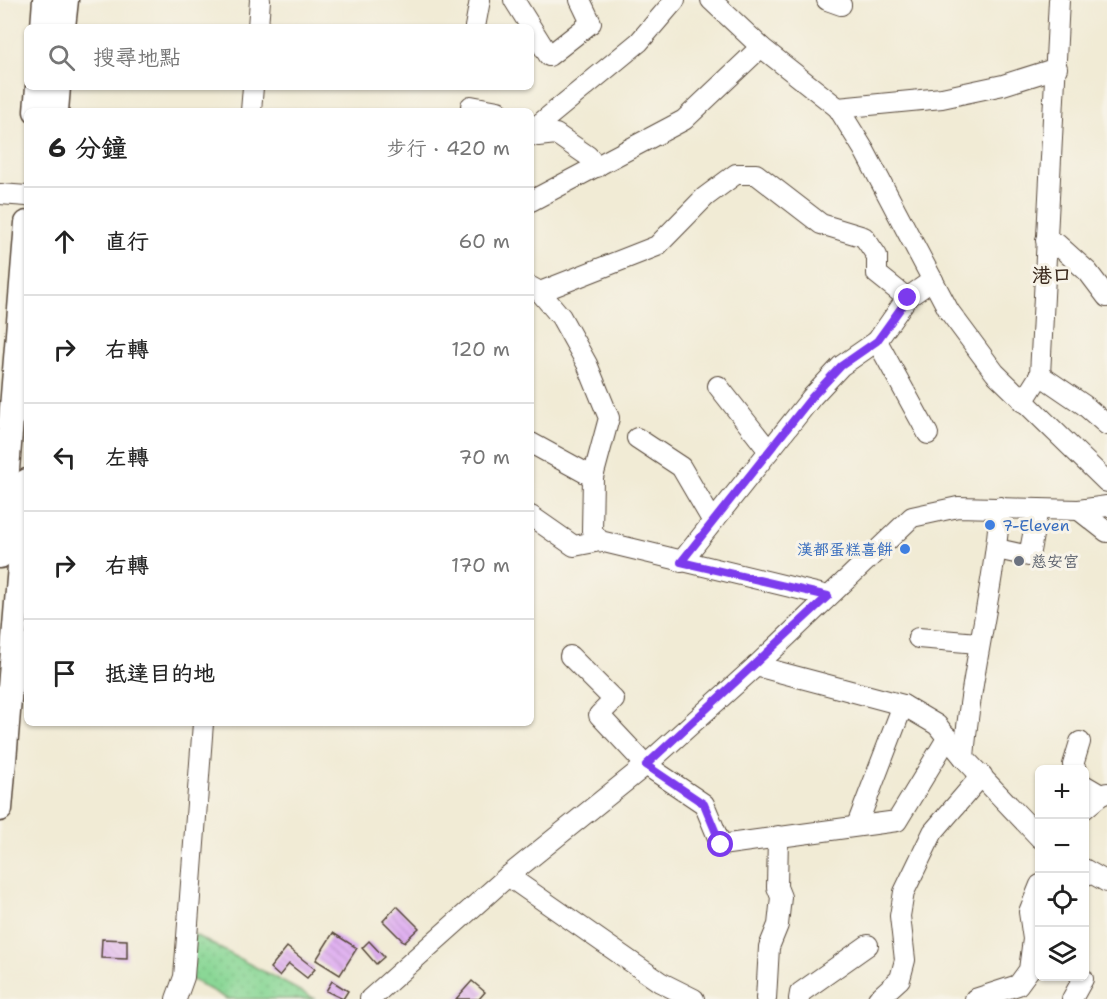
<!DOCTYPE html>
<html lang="zh-TW">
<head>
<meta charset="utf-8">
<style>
  :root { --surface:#fff; --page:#f2f2f2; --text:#222; --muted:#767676; --line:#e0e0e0 }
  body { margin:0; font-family:"Shantell Sans","LXGW WenKai TC",sans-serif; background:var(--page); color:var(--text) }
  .controls { position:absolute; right:18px; bottom:18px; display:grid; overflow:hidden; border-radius:9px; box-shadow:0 2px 4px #0004 }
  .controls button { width:54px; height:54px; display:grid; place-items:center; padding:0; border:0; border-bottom:2px solid var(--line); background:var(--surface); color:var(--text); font:30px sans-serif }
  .stop { position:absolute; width:18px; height:18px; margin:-14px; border:4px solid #7c3aed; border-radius:50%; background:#fff }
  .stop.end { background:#7c3aed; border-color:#fff; box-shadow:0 2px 6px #0008 }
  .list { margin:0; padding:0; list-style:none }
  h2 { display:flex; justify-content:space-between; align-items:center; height:78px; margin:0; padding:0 24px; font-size:26px }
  h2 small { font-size:20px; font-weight:400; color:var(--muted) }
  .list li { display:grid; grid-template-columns:39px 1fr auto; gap:18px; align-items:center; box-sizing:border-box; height:108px; padding:0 24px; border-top:2px solid var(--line) }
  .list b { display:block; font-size:22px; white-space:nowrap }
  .list em { font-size:20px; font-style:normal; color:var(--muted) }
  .icon { flex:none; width:33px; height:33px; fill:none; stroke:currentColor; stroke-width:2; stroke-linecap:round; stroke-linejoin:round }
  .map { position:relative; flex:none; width:1107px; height:999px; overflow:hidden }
  .search { position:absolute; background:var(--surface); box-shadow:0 2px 4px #0004; left:24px; top:24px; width:510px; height:66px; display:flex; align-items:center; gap:15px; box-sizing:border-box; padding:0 21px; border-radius:9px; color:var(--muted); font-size:22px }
  .panel { position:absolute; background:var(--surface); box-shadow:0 2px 4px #0004; left:24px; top:108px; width:510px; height:618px; border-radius:9px }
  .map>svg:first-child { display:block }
  .grass { fill:url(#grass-dots); stroke:#62805a; stroke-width:1.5 }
  .building { fill:url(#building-back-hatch) }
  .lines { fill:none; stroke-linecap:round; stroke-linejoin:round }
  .minor-casing { stroke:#564739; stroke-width:22 }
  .major-casing { stroke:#564739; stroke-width:27 }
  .minor { stroke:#fff; stroke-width:20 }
  .major { stroke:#fff; stroke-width:24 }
  .route { stroke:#7c3aed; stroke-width:8 }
  .shop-dot { fill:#3f7fe0; stroke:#f7f3e8; stroke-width:2 }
  .worship-dot { fill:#6b7280; stroke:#f7f3e8; stroke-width:2 }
  .labels { text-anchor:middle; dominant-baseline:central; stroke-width:6; stroke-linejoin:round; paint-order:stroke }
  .shop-label { font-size:16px; fill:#366cbe; stroke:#f7f3e8; text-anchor:start }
  .worship-label { font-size:16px; fill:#5b616d; stroke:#f7f3e8; text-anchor:start }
  .quarter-label { font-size:20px; font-weight:bold; fill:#3b2a1e; stroke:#f7f3e8 }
</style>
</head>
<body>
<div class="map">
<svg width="1107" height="999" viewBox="0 0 1107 999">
  <defs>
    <pattern id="grass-dots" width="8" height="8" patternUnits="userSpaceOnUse" patternTransform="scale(1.5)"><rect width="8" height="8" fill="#8ad796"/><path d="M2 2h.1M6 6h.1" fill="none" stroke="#78b981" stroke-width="1.8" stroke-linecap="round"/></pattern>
    <pattern id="building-back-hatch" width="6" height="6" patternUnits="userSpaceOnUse" patternTransform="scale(1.5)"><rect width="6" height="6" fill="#deacf1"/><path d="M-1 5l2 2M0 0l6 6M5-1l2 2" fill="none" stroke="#bf94ce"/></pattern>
  </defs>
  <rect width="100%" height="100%" fill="#f7f3e8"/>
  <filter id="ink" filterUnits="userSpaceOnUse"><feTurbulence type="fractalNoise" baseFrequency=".0167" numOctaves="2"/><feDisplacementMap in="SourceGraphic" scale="12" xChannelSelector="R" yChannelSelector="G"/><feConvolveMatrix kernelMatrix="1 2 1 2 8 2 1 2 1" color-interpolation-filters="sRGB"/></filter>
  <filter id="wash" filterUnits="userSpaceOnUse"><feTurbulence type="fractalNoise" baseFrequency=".008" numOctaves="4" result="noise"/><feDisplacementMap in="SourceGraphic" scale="24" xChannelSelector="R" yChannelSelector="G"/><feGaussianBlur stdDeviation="1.35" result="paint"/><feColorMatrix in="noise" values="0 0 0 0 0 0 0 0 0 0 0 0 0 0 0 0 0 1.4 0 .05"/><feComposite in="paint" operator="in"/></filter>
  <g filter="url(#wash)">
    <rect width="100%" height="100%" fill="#f1ebd5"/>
    <path class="grass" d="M193,934L315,999H227L189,978Z"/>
    <g id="blocks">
      <g class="building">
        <path d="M397,906L419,928L404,942L383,921Z"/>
        <path d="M333,933L357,948L340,975L316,960Z"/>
        <path d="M102,939L127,940V959L101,958Z"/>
        <path d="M369,941L384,957L376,964L362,948Z"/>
        <path d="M287,947L315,969L307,978L289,964L279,976L270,968Z"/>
        <path d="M332,981L348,991L343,999L326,991Z"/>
        <path d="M472,981L485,992L479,999H456Z"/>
      </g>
    </g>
  </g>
  <g filter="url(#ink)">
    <use href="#blocks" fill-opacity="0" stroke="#564739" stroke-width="1.5"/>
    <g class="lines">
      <g class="minor-casing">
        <g id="minor">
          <path d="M514,0L549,56L591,23L580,0"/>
          <path d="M711,0L761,47L838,108L864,150L949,311L995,373L1107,482"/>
          <path d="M827,0L841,5"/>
          <path d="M258,27L260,0"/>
          <path d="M475,27L480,0"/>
          <path d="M471,106L498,111"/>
          <path d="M838,108L942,98L1003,85L1057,68"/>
          <path d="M251,111L253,87"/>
          <path d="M531,131L639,42L675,0"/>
          <path d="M531,132L538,136L556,134L588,156L597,167"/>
          <path d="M0,194L27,196"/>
          <path d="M531,201L684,120L761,47"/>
          <path d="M1046,240L1057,244L1088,272L1107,297"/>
          <path d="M531,287L540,292L561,317L587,364L609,418L593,477L592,531L600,541L828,596"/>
          <path d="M540,292L657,246L705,197L736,174H756L821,224L864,237L877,256V274L907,298"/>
          <path d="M877,341L928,434"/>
          <path d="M1040,375L1084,405L1107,425"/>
          <path d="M718,386L769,451"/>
          <path d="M1023,402L1040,375L1059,0"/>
          <path d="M637,438L681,467L712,520"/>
          <path d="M531,443L593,477"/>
          <path d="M1079,510L1107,532"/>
          <path d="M531,516L574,546L600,541"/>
          <path d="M997,549L1029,556L1038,509"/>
          <path d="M681,562L812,397L841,366L877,341L907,298L933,280"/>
          <path d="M918,638L978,643"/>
          <path d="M570,656L614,700L599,715L646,765L704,804L721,845L897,821L948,737"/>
          <path d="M756,666L903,705L937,725L964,758L1040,838"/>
          <path d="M964,758C970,674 994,591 1000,507"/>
          <path d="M1076,770L1073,765L1080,742"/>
          <path d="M1084,785L1101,795L1107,793"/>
          <path d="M1084,809L1101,795"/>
          <path d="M857,825L903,705"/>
          <path d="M1084,869L1107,882"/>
          <path d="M508,876L660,982L694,999"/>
          <path d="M176,999L184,977L203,723"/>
          <path d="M370,999L508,876L646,765L756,666L912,517L958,507L1079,510L1107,506"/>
          <path d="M766,999L769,947L778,925L781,897L777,887L778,836"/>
          <path d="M799,999L800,993L868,945"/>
          <path d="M878,999L900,979L905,960L900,916L904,892L933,832L982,775"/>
          <path d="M975,999L1018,985L1029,970L1033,939L1029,912L1040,885"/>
          <path d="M1072,999L1083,979"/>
        </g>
      </g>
      <g class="major-casing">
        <g id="major">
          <path d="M43,27L45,0"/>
          <path d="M63,27L66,0"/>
          <path d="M36,111L38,87"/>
          <path d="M56,111L58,87"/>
          <path d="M0,556L27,223"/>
          <path d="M0,809L27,481"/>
        </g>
      </g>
      <use href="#minor" class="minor"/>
      <use href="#major" class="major"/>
    </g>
  </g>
  <g class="lines" filter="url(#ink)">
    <path class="route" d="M721,845L704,804L646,765L828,596L681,562L812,397L841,366L877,341L908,298"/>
  </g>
  <g class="shop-dot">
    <circle cx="990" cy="525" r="6"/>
    <circle cx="905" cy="549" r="6"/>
  </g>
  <circle class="worship-dot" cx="1019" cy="561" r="6"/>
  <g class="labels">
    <g class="shop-label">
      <text x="1002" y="525">7-Eleven</text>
      <text x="893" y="549" text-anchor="end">漢都蛋糕喜餅</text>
    </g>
    <g class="worship-label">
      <text x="1031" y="561">慈安宮</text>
    </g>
    <g class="quarter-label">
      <text x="1052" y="275">港口</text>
    </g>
  </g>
</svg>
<div class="controls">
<button>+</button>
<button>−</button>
<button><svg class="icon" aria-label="locate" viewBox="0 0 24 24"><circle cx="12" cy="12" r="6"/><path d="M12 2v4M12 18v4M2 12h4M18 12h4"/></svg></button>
<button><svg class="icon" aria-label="layers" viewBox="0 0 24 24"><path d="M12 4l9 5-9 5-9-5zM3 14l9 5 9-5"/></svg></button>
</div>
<div class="stop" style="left:721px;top:845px"></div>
<div class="stop end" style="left:908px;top:298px"></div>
<div class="search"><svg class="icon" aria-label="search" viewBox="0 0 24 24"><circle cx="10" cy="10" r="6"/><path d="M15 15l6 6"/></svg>搜尋地點</div>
<section class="panel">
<h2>6 分鐘<small>步行 · 420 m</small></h2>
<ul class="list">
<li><svg class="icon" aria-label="ahead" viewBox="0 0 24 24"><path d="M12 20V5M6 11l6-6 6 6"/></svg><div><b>直行</b></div><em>60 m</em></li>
<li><svg class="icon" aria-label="right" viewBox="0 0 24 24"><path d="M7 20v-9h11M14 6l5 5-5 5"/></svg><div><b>右轉</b></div><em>120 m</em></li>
<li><svg class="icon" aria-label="left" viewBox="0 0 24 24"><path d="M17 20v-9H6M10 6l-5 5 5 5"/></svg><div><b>左轉</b></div><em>70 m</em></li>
<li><svg class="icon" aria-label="right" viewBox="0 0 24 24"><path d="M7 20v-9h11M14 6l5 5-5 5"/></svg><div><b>右轉</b></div><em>170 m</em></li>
<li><svg class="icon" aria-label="arrive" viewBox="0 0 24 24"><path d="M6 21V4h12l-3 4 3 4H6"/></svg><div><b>抵達目的地</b></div></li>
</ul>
</section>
</div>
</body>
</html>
